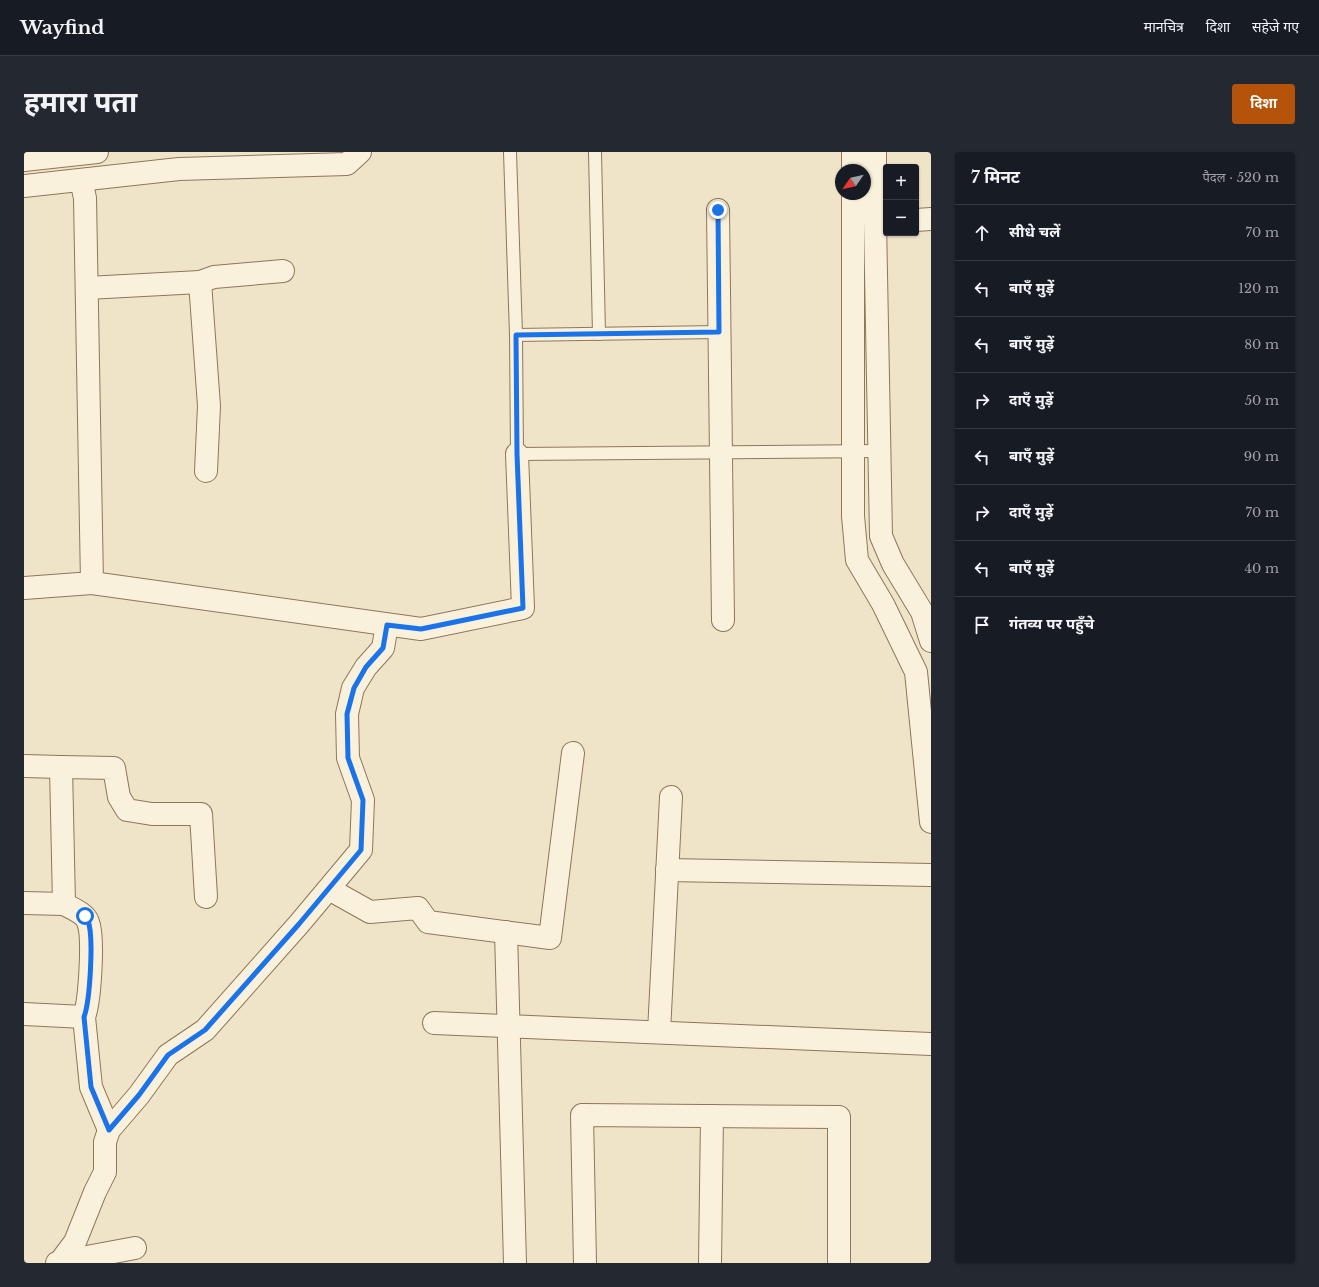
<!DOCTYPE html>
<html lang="hi">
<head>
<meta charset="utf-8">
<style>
  :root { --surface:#171b24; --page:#242831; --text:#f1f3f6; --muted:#9ea1a6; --line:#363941; --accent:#b45309 }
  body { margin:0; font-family:"Libre Baskerville","Noto Sans Devanagari",serif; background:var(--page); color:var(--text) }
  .controls { position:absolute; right:12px; top:12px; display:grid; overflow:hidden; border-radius:4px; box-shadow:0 1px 3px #0004 }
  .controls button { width:36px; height:36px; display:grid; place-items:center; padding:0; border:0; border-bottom:1px solid var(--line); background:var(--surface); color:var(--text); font:20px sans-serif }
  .compass { position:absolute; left:811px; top:12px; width:36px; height:36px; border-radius:50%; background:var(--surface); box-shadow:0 1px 3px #0004; rotate:236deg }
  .stop { position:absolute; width:12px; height:12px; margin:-9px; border:3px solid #1a73e8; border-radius:50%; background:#fff }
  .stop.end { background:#1a73e8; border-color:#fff; box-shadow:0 1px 4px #0008 }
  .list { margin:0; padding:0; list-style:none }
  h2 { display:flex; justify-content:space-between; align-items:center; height:52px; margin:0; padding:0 16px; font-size:17px }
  h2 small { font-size:13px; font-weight:400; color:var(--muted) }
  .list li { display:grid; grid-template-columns:26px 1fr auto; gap:12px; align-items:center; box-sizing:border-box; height:56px; padding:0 16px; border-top:1px solid var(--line) }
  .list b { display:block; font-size:15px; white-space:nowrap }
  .list em { font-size:13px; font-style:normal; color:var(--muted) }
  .icon { flex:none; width:22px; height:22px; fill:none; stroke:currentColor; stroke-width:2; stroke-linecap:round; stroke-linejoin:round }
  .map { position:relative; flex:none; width:907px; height:1111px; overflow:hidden; border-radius:4px }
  header { display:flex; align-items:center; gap:24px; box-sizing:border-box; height:56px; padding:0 20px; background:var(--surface); border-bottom:1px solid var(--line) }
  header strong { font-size:19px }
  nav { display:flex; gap:22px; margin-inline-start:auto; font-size:14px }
  .intro { display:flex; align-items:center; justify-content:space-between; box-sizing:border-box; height:96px; padding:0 24px }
  h1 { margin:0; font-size:28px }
  .button { padding:10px 18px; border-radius:4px; background:var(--accent); color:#fff; font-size:14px; font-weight:700 }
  main { display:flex; gap:24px; padding:0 24px }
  aside { flex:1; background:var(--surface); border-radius:4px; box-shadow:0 1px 3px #0004 }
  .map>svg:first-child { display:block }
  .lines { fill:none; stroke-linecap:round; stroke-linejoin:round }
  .service-casing { stroke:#8d765c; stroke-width:14 }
  .minor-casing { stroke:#8d765c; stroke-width:24 }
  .tertiary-casing { stroke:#8d765c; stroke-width:24 }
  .service { stroke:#faf1dc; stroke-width:12 }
  .minor { stroke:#faf1dc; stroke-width:22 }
  .tertiary { stroke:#faf1dc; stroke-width:22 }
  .route { stroke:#1a73e8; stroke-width:5 }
</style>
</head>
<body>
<header>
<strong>Wayfind</strong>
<nav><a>मानचित्र</a><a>दिशा</a><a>सहेजे गए</a></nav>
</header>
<div class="intro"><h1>हमारा पता</h1><a class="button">दिशा</a></div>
<main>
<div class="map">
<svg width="907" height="1111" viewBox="0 0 907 1111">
  <rect width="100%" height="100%" fill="#f0e4c8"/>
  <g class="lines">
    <g class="service-casing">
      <g id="service">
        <path d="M486,0L492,183L493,302L855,299"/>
        <path d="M571,0L575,182"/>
        <path d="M492,183L695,180"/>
      </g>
    </g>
    <g class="minor-casing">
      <g id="minor">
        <path d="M694,58L699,468"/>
        <path d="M892,68L907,67"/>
        <path d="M176,130L185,254L182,319"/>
        <path d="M63,136L176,130L190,125L259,119"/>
        <path d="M68,431L397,477L499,456L493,302"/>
        <path d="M0,436L68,431L61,46L57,28"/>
        <path d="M0,614L37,615L40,752L0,751"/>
        <path d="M37,615L90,616L95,645L103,658L128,662H177L182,745"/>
        <path d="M643,718L907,723"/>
        <path d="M305,737L346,760L394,756L404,770L526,786L549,601"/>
        <path d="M40,752C47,756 61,761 64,770C70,785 66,849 60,865L67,935L85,978"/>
        <path d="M482,780L491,1111"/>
        <path d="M0,862L60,865"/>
        <path d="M410,871L907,892"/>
        <path d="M635,880L647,645"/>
        <path d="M36,1110L111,1096"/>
        <path d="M33,1111L36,1110L51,1090L71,1040L81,1020V990L85,978L115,943L144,903L181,878L275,772L337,698L339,648L324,606L323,562L329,536L342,515L359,496L363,473"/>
        <path d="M561,1111L558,963L815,965V1111"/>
        <path d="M686,1111L688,964"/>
      </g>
    </g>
    <g class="tertiary-casing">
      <g id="tertiary">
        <path d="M851,0V69L857,384L869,412L898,460L907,489"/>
        <path d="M0,8L73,0"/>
        <path d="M829,18V0"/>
        <path d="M0,34L155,17L323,12L336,0"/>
        <path d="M829,42V364L833,408L859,452L892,520L907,670"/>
      </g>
    </g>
    <use href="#service" class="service"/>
    <use href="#minor" class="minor"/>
    <use href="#tertiary" class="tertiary"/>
  </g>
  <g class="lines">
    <path class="route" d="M61,764C62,766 63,767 64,769C70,784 66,849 60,865L67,935L85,978L115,943L144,903L181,878L275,772L337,698L339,648L324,606L323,562L330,536L342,515L359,496L363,473L397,477L499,456L493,302L492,183L695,180L694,58"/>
  </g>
</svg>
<div class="controls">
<button>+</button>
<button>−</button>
</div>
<svg class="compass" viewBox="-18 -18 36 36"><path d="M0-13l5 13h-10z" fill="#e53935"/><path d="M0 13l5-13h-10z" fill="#9ea1a6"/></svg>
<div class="stop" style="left:61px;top:764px"></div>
<div class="stop end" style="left:694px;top:58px"></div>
</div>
<aside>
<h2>7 मिनट<small>पैदल · 520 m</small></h2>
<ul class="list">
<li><svg class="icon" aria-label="ahead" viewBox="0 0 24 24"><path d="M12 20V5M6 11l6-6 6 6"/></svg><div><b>सीधे चलें</b></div><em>70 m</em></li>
<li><svg class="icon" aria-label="left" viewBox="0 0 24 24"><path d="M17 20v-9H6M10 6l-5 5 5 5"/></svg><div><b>बाएँ मुड़ें</b></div><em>120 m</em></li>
<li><svg class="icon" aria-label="left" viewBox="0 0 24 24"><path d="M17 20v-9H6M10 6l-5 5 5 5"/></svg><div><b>बाएँ मुड़ें</b></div><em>80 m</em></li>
<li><svg class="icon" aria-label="right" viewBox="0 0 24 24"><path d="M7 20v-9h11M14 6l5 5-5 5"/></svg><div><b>दाएँ मुड़ें</b></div><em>50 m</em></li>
<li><svg class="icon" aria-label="left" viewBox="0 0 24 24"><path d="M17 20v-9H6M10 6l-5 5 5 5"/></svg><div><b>बाएँ मुड़ें</b></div><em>90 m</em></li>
<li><svg class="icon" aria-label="right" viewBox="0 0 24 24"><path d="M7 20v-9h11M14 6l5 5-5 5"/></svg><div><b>दाएँ मुड़ें</b></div><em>70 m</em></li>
<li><svg class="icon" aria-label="left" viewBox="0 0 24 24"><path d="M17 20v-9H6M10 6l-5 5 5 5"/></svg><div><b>बाएँ मुड़ें</b></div><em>40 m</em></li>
<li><svg class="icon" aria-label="arrive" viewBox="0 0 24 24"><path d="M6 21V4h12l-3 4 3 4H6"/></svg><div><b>गंतव्य पर पहुँचे</b></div></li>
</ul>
</aside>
</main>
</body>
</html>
